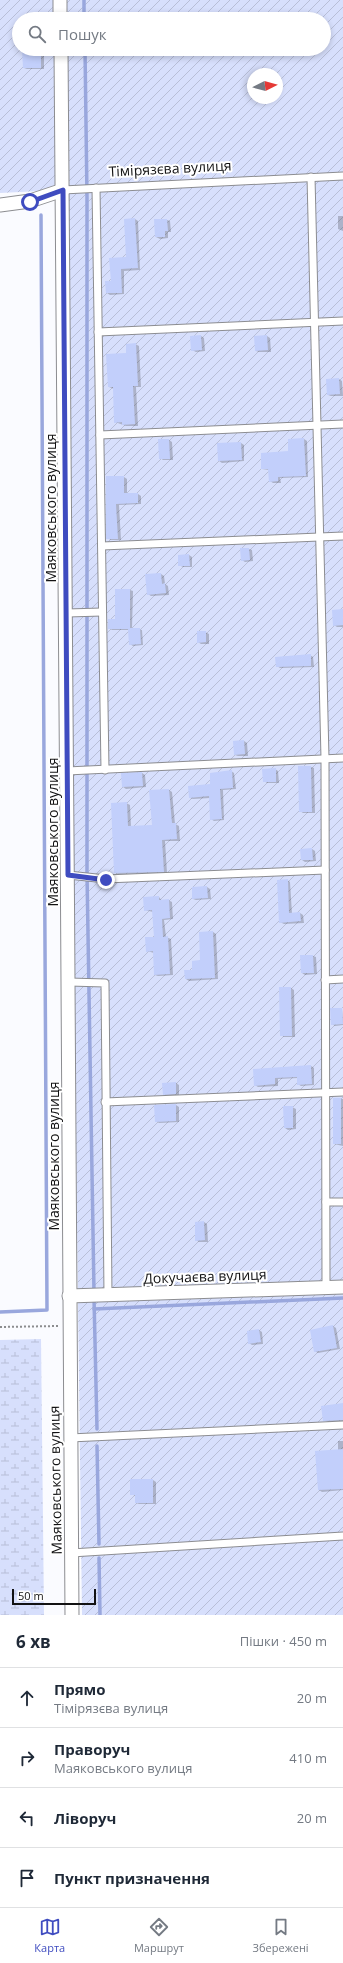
<!DOCTYPE html>
<html lang="uk">
<head>
<meta charset="utf-8">
<style>
  :root { --surface:#fff; --page:#f2f2f3; --text:#1f2937; --muted:#747a83; --line:#e0e1e3; --accent:#3f4cc0 }
  body { margin:0; font-family:"Open Sans",sans-serif; background:var(--page); color:var(--text) }
  .compass { position:absolute; left:247px; top:68px; width:36px; height:36px; border-radius:50%; background:var(--surface); box-shadow:0 2px 6px #0003; rotate:84deg }
  .scale { position:absolute; left:12px; bottom:10px; width:84px; box-sizing:border-box; padding-left:4px; border:2px solid #121213; border-top:0; font-size:11px; line-height:14px; white-space:nowrap; color:#121213; -webkit-text-stroke:3px #fff; paint-order:stroke }
  .stop { position:absolute; width:12px; height:12px; margin:-9px; border:3px solid #3f4cc0; border-radius:50%; background:#fff }
  .stop.end { background:#3f4cc0; border-color:#fff; box-shadow:0 1px 4px #0008 }
  .list { margin:0; padding:0; list-style:none }
  h2 { display:flex; justify-content:space-between; align-items:center; height:52px; margin:0; padding:0 16px; font-size:17px }
  h2 small { font-size:13px; font-weight:400; color:var(--muted) }
  .list li { display:grid; grid-template-columns:26px 1fr auto; gap:12px; align-items:center; box-sizing:border-box; height:60px; padding:0 16px; border-top:1px solid var(--line) }
  .list b { display:block; font-size:15px; white-space:nowrap }
  .list p { margin:0; font-size:13px; white-space:nowrap; color:var(--muted) }
  .list em { font-size:13px; font-style:normal; color:var(--muted) }
  .icon { flex:none; width:22px; height:22px; fill:none; stroke:currentColor; stroke-width:2; stroke-linecap:round; stroke-linejoin:round }
  .map { position:relative; flex:none; width:343px; height:1615px; overflow:hidden }
  .search { position:absolute; background:var(--surface); box-shadow:0 2px 6px #0003; left:12px; right:12px; top:12px; height:44px; display:flex; align-items:center; gap:10px; box-sizing:border-box; padding:0 14px; border-radius:22px; color:var(--muted); font-size:15px }
  .sheet { height:292px; background:var(--surface) }
  nav { display:flex; justify-content:space-around; align-items:center; box-sizing:border-box; height:56px; border-top:1px solid var(--line); background:var(--surface); font-size:11px; color:var(--muted) }
  nav a { display:grid; justify-items:center; gap:2px }
  nav .on { color:var(--accent) }
  .map>svg:first-child { display:block }
  .wetland { fill:url(#wetland-marsh) }
  .garden { fill:url(#garden-furrows); fill-rule:evenodd }
  .shadow { fill:#0003 }
  .lines { fill:none; stroke-linecap:round; stroke-linejoin:round }
  .stream { stroke:#99a7dd; stroke-width:3.5 }
  .building { fill:#c2cffb }
  .service-casing { stroke:#8c8d91; stroke-width:9 }
  .minor-casing { stroke:#8c8d91; stroke-width:15 }
  .path { stroke:#8c8d8f; stroke-width:2; stroke-dasharray:2 2; stroke-linecap:butt }
  .service { stroke:#fff; stroke-width:7 }
  .minor { stroke:#fff; stroke-width:13 }
  .route { stroke:#3f4cc0; stroke-width:5 }
  .labels { text-anchor:middle; dominant-baseline:central; stroke-width:4; stroke-linejoin:round; paint-order:stroke }
  .street-label { font-size:14px; fill:#121213; stroke:#fff }
</style>
</head>
<body>
<div class="map">
<svg width="343" height="1615" viewBox="0 0 343 1615">
  <defs>
    <pattern id="wetland-marsh" width="20" height="14" patternUnits="userSpaceOnUse"><rect width="20" height="14" fill="#d7dffc"/><path d="M1 5h8M5 5V1M11 12h8M15 12V8" fill="none" stroke="#b8bed7"/></pattern>
    <pattern id="garden-furrows" width="10" height="10" patternUnits="userSpaceOnUse"><rect width="10" height="10" fill="#d7dffc"/><path d="M-1 1l2-2M0 10L10 0M9 11l2-2" fill="none" stroke="#b8bed7"/></pattern>
  </defs>
  <rect width="100%" height="100%" fill="#fafbff"/>
  <path class="wetland" d="M41,1339L44,1615H0V1340Z"/>
  <g class="garden">
    <path d="M0,0H59V19H19V49H59L61,190L0,193Z"/>
    <path d="M61,0H343V1615H82L62,49H324V19H62ZM253,74H277V98H253Z"/>
  </g>
  <g class="shadow">
    <path d="M23,49H44V69H27L24,68Z"/>
    <path d="M338,216H343V231L338,229Z"/>
    <path d="M135,219L138,221L140,270L124,271V294L110,295L107,293L127,258Z"/>
    <path d="M155,220H167L170,221L171,232H168V238L160,239L156,237Z"/>
    <path d="M201,336L204,338L205,351L196,352L192,350Z"/>
    <path d="M267,336L270,338L271,352H259L256,351L255,337Z"/>
    <path d="M135,344L139,346L141,387H136L138,426H126L115,422L114,389L109,387L127,354Z"/>
    <path d="M339,379L342,381L343,396H331L328,395Z"/>
    <path d="M304,439L307,441L308,477L280,478L281,483H273L270,481L269,470L262,469L289,452Z"/>
    <path d="M159,440H169L172,442L173,460H163L160,458Z"/>
    <path d="M241,443L244,445V461L222,463L219,461Z"/>
    <path d="M107,477H124L127,479V494H138L141,496V504L119,505L121,540H111L107,538Z"/>
    <path d="M249,549L252,550L253,561L245,562L242,560Z"/>
    <path d="M189,555L192,557V567H183L179,565Z"/>
    <path d="M161,574L164,576L165,584L168,586L169,595L151,596L148,594L146,575Z"/>
    <path d="M130,590L133,591L132,629L142,630L143,645L133,646L130,644L129,630H112L109,628L116,620Z"/>
    <path d="M343,610V627H337L334,625Z"/>
    <path d="M205,632L209,634V644H201L198,642Z"/>
    <path d="M310,655L313,657L314,667L280,668L277,666Z"/>
    <path d="M244,741L247,743L248,756H238L235,755Z"/>
    <path d="M311,767L314,768L315,813H303L300,811Z"/>
    <path d="M275,769L278,771L279,783H267L264,781Z"/>
    <path d="M231,771L234,773L236,789L223,790L224,820L214,821L211,819L210,798L193,799L190,798Z"/>
    <path d="M142,773L145,775L146,787L126,789L123,787Z"/>
    <path d="M169,790L172,792L175,824L179,826L180,841H165L167,873L118,874L115,873L126,803L130,805L131,827L153,826L150,791Z"/>
    <path d="M312,849L315,851L316,861L305,862L302,860Z"/>
    <path d="M287,880L290,882L292,914L300,913L303,915L304,923L284,924L280,922Z"/>
    <path d="M207,887L210,889L211,899L196,900L193,899Z"/>
    <path d="M159,897L162,901L168,900L172,902L173,919L164,920L166,937L171,939L173,975L158,976L155,975L154,953L147,951L155,938L153,912L145,910Z"/>
    <path d="M213,932L216,934L218,979L189,981L186,979L201,961Z"/>
    <path d="M301,956H313L316,957L317,974L305,975L302,973Z"/>
    <path d="M291,988L294,990L295,1037H284L281,1035Z"/>
    <path d="M342,1009L343,1025L335,1026L332,1024Z"/>
    <path d="M311,1066L314,1068V1085L301,1086L298,1084V1078L278,1079V1086L258,1087L255,1085L254,1070Z"/>
    <path d="M176,1083L179,1085V1095L167,1096L164,1094L163,1084Z"/>
    <path d="M334,1099H343V1146L334,1144Z"/>
    <path d="M176,1105L179,1107V1122L159,1123L156,1121Z"/>
    <path d="M292,1107L296,1109V1129L288,1130L285,1128Z"/>
    <path d="M204,1222L207,1224L208,1242H199L196,1240Z"/>
    <path d="M333,1326L336,1328L340,1349L318,1353L315,1351Z"/>
    <path d="M259,1330L262,1332L263,1344L252,1345L249,1343L248,1331Z"/>
    <path d="M343,1404V1422H328L324,1420Z"/>
    <path d="M338,1441H343V1490L322,1492L319,1490L338,1450Z"/>
    <path d="M153,1480L156,1482V1504H139L136,1503V1496L131,1494Z"/>
  </g>
  <g class="lines">
    <g class="stream">
      <path d="M84,0V19"/>
      <path d="M85,49L87,198V874L94,1292"/>
      <path d="M94,1298L97,1429"/>
      <path d="M94,1309L343,1298"/>
      <path d="M0,1312L47,1310L41,215"/>
      <path d="M97,1446L99,1544"/>
      <path d="M99,1558L100,1615"/>
    </g>
  </g>
  <g class="building">
    <path d="M22,49H41V68H23Z"/>
    <path d="M135,218L138,268L121,269L122,293H106L105,281H111L109,258L126,257L124,219Z"/>
    <path d="M154,219H167L168,231H165V237H155Z"/>
    <path d="M201,335L202,350L191,351L190,336Z"/>
    <path d="M267,335L268,350L255,351L254,336Z"/>
    <path d="M136,343L138,386H133L135,424L122,425V422L114,423L113,387H108L106,354L126,353V344Z"/>
    <path d="M339,378L340,394L327,395L326,379Z"/>
    <path d="M304,438L306,476L278,477V481L269,482L268,469H261V453L288,451V439Z"/>
    <path d="M158,439H169L170,459H159Z"/>
    <path d="M241,442L242,460L218,461L217,443Z"/>
    <path d="M106,476H124V493H138V503L116,504L118,539H106Z"/>
    <path d="M240,548H249L250,560L241,561Z"/>
    <path d="M189,554L190,566H178V555Z"/>
    <path d="M161,573L162,584L165,583L166,593L147,595L145,574Z"/>
    <path d="M115,589H130V628H140L141,644L129,645L128,629H108V619H115Z"/>
    <path d="M343,609V625L333,626L332,610Z"/>
    <path d="M197,631H206V642L197,643Z"/>
    <path d="M311,654V666L276,667L275,657Z"/>
    <path d="M244,740L245,754L234,755L233,741Z"/>
    <path d="M298,766H311L312,812H299Z"/>
    <path d="M276,768V782H263L262,769Z"/>
    <path d="M232,770L233,788L220,789L222,819L210,820L209,796L189,798L188,786L210,784V773Z"/>
    <path d="M142,772L143,786L122,787L121,773Z"/>
    <path d="M169,789L172,823H176L177,839L162,840L164,872L114,873L111,803L127,802L128,826L152,825L149,790Z"/>
    <path d="M312,848L313,860H301L300,849Z"/>
    <path d="M288,879L289,913L300,912L301,921L279,923L277,880Z"/>
    <path d="M207,886L208,898L192,899V887Z"/>
    <path d="M159,896V900L169,899L170,918L162,919L163,937L168,936L170,974L154,975L153,951L146,952L145,937H154L152,910L144,911L143,897Z"/>
    <path d="M213,931L215,978L185,979L184,970H192V961L200,960L199,932Z"/>
    <path d="M300,955H313L314,973H301Z"/>
    <path d="M279,987H291L292,1036H280Z"/>
    <path d="M330,1008H342L343,1024L331,1025Z"/>
    <path d="M311,1065L312,1084L297,1085V1077L275,1078V1084L254,1086L253,1069Z"/>
    <path d="M176,1082V1094L163,1095L162,1083Z"/>
    <rect x="333" y="1098" width="8" height="46"/>
    <path d="M176,1104V1121L155,1122L154,1105Z"/>
    <path d="M283,1106H293V1128H284Z"/>
    <path d="M204,1221L205,1240L195,1241V1222Z"/>
    <path d="M333,1325L337,1348L314,1352L310,1330Z"/>
    <path d="M259,1329L261,1342L248,1344L247,1331Z"/>
    <path d="M343,1403V1420L323,1421L321,1406Z"/>
    <path d="M343,1449V1489L318,1490L315,1451Z"/>
    <path d="M130,1479H153V1503H135V1495H130Z"/>
  </g>
  <g class="lines">
    <g class="service-casing">
      <g id="service">
        <path d="M311,177L325,758L326,1287"/>
        <path d="M96,188L105,770"/>
        <path d="M63,190L343,176"/>
        <path d="M98,332L343,321"/>
        <path d="M100,435L343,424"/>
        <path d="M102,546L343,536"/>
        <path d="M67,613L102,612"/>
        <path d="M67,771L343,758"/>
        <path d="M68,875L106,879L325,870"/>
        <path d="M325,980L343,979"/>
        <path d="M69,982L105,983L108,1296"/>
        <path d="M105,1102L343,1092"/>
        <path d="M326,1202H343"/>
        <path d="M70,1438L343,1425"/>
        <path d="M71,1553L343,1536"/>
      </g>
    </g>
    <g class="minor-casing">
      <g id="minor">
        <path d="M60,0V19"/>
        <path d="M61,49C69,571 66,1093 72,1615"/>
        <path d="M0,205L30,201L63,190"/>
        <path d="M69,1296L343,1287"/>
      </g>
    </g>
    <path class="path" d="M0,1327L59,1326"/>
    <use href="#service" class="service"/>
    <use href="#minor" class="minor"/>
  </g>
  <g class="lines">
    <path class="route" d="M30,202L63,190L68,875L106,880"/>
  </g>
  <g class="labels">
    <g class="street-label">
      <text transform="translate(170 168) rotate(-3)">Тімірязєва вулиця</text>
      <text transform="translate(50 508) rotate(-90)">Маяковського вулиця</text>
      <text transform="translate(52 832) rotate(-90)">Маяковського вулиця</text>
      <text transform="translate(53 1156) rotate(-90)">Маяковського вулиця</text>
      <text transform="translate(205 1276) rotate(-2)">Докучаєва вулиця</text>
      <text transform="translate(55 1480) rotate(-91)">Маяковського вулиця</text>
    </g>
  </g>
</svg>
<svg class="compass" viewBox="-18 -18 36 36"><path d="M0-13l5 13h-10z" fill="#e53935"/><path d="M0 13l5-13h-10z" fill="#747a83"/></svg>
<div class="scale">50 m</div>
<div class="stop" style="left:30px;top:202px"></div>
<div class="stop end" style="left:106px;top:880px"></div>
<div class="search"><svg class="icon" aria-label="search" viewBox="0 0 24 24"><circle cx="10" cy="10" r="6"/><path d="M15 15l6 6"/></svg>Пошук</div>
</div>
<section class="sheet">
<h2>6 хв<small>Пішки · 450 m</small></h2>
<ul class="list">
<li><svg class="icon" aria-label="ahead" viewBox="0 0 24 24"><path d="M12 20V5M6 11l6-6 6 6"/></svg><div><b>Прямо</b><p>Тімірязєва вулиця</p></div><em>20 m</em></li>
<li><svg class="icon" aria-label="right" viewBox="0 0 24 24"><path d="M7 20v-9h11M14 6l5 5-5 5"/></svg><div><b>Праворуч</b><p>Маяковського вулиця</p></div><em>410 m</em></li>
<li><svg class="icon" aria-label="left" viewBox="0 0 24 24"><path d="M17 20v-9H6M10 6l-5 5 5 5"/></svg><div><b>Ліворуч</b></div><em>20 m</em></li>
<li><svg class="icon" aria-label="arrive" viewBox="0 0 24 24"><path d="M6 21V4h12l-3 4 3 4H6"/></svg><div><b>Пункт призначення</b></div></li>
</ul>
</section>
<nav>
<a class="on"><svg class="icon" aria-label="map" viewBox="0 0 24 24"><path d="M3 6l6-2 6 2 6-2v14l-6 2-6-2-6 2zM9 4v14M15 6v14"/></svg>Карта</a>
<a><svg class="icon" aria-label="directions" viewBox="0 0 24 24"><path d="M12 3l9 9-9 9-9-9zM9 14v-3h6M13 9l2 2-2 2"/></svg>Маршрут</a>
<a><svg class="icon" aria-label="saved" viewBox="0 0 24 24"><path d="M7 4h10v16l-5-4-5 4z"/></svg>Збережені</a>
</nav>
</body>
</html>
